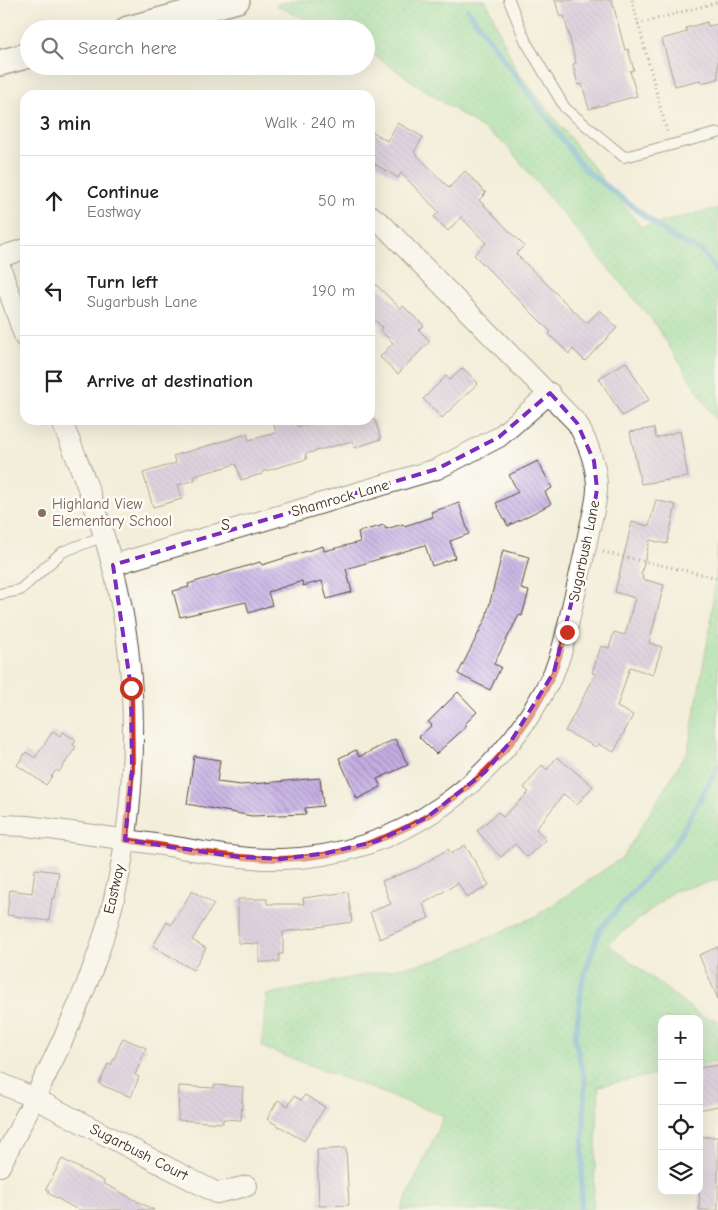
<!DOCTYPE html>
<html lang="en">
<head>
<meta charset="utf-8">
<style>
  :root { --surface:#fff; --page:#f6f6f6; --text:#222; --muted:#767676; --line:#e0e0e0 }
  body { margin:0; font-family:"Comic Neue",sans-serif; background:var(--page); color:var(--text) }
  .controls { position:absolute; right:15px; bottom:15px; display:grid; overflow:hidden; border-radius:10px; box-shadow:0 5px 20px #0002 }
  .controls button { width:45px; height:45px; display:grid; place-items:center; padding:0; border:0; border-bottom:1px solid var(--line); background:var(--surface); color:var(--text); font:25px sans-serif }
  .stop { position:absolute; width:15px; height:15px; margin:-11px; border:4px solid #c8321e; border-radius:50%; background:#fff }
  .stop.end { background:#c8321e; border-color:#fff; box-shadow:0 1px 5px #0008 }
  .list { margin:0; padding:0; list-style:none }
  h2 { display:flex; justify-content:space-between; align-items:center; height:65px; margin:0; padding:0 20px; font-size:21px }
  h2 small { font-size:16px; font-weight:400; color:var(--muted) }
  .list li { display:grid; grid-template-columns:32px 1fr auto; gap:15px; align-items:center; box-sizing:border-box; height:90px; padding:0 20px; border-top:1px solid var(--line) }
  .list b { display:block; font-size:19px; white-space:nowrap }
  .list p { margin:0; font-size:16px; white-space:nowrap; color:var(--muted) }
  .list em { font-size:16px; font-style:normal; color:var(--muted) }
  .icon { flex:none; width:28px; height:28px; fill:none; stroke:currentColor; stroke-width:2; stroke-linecap:round; stroke-linejoin:round }
  .map { position:relative; flex:none; width:718px; height:1210px; overflow:hidden }
  .search { position:absolute; background:var(--surface); box-shadow:0 5px 20px #0002; left:20px; top:20px; width:355px; height:55px; display:flex; align-items:center; gap:12px; box-sizing:border-box; padding:0 18px; border-radius:28px; color:var(--muted); font-size:19px }
  .panel { position:absolute; background:var(--surface); box-shadow:0 5px 20px #0002; left:20px; top:90px; width:355px; height:335px; border-radius:15px }
  .map>svg:first-child { display:block }
  .park { fill:url(#park-dots); stroke:#62825c }
  .lines { fill:none; stroke-linecap:round; stroke-linejoin:round }
  .stream { stroke:#5aa6d3; stroke-width:5.5 }
  .building { fill:url(#building-back-hatch) }
  .service-casing { stroke:#57473a; stroke-width:12 }
  .minor-casing { stroke:#57473a; stroke-width:22 }
  .tertiary-casing { stroke:#57473a; stroke-width:28 }
  .path { stroke:#57473a; stroke-width:3; stroke-dasharray:1 4; stroke-linecap:butt }
  .service { stroke:#fff; stroke-width:10 }
  .minor { stroke:#fff; stroke-width:20 }
  .tertiary { stroke:#fff; stroke-width:25 }
  .route { stroke:#c8321e; stroke-width:6 }
  .marked { fill:none; stroke:#7b2cbf; stroke-width:4; stroke-dasharray:10 6; stroke-linejoin:round }
  .education-dot { fill:#8d6e63; stroke:#fdfcf7; stroke-width:2 }
  .labels { text-anchor:middle; dominant-baseline:central; stroke-width:5; stroke-linejoin:round; paint-order:stroke }
  .street-label { font-size:15px; fill:#3b2a1e; stroke:#fdfcf7 }
  .education-label { font-size:15px; fill:#785e54; stroke:#fdfcf7; text-anchor:start }
  .neighbourhood-label { font-size:16px; letter-spacing:1px; fill:#3b2a1e; stroke:#fdfcf7 }
</style>
</head>
<body>
<div class="map">
<svg width="718" height="1210" viewBox="0 0 718 1210">
  <defs>
    <pattern id="park-dots" width="8" height="8" patternUnits="userSpaceOnUse" patternTransform="scale(1.25)"><rect width="8" height="8" fill="#8ada99"/><path d="M2 2h.1M6 6h.1" fill="none" stroke="#78bb83" stroke-width="1.8" stroke-linecap="round"/></pattern>
    <pattern id="building-back-hatch" width="6" height="6" patternUnits="userSpaceOnUse" patternTransform="scale(1.25)"><rect width="6" height="6" fill="#c4ade3"/><path d="M-1 5l2 2M0 0l6 6M5-1l2 2" fill="none" stroke="#a08db7"/></pattern>
  </defs>
  <rect width="100%" height="100%" fill="#fdfcf7"/>
  <filter id="ink" filterUnits="userSpaceOnUse"><feTurbulence type="fractalNoise" baseFrequency=".02" numOctaves="2"/><feDisplacementMap in="SourceGraphic" scale="10" xChannelSelector="R" yChannelSelector="G"/><feConvolveMatrix kernelMatrix="1 2 1 2 8 2 1 2 1" color-interpolation-filters="sRGB"/></filter>
  <filter id="wash" filterUnits="userSpaceOnUse"><feTurbulence type="fractalNoise" baseFrequency=".0096" numOctaves="4" result="noise"/><feDisplacementMap in="SourceGraphic" scale="20" xChannelSelector="R" yChannelSelector="G"/><feGaussianBlur stdDeviation="1.12" result="paint"/><feColorMatrix in="noise" values="0 0 0 0 0 0 0 0 0 0 0 0 0 0 0 0 0 1.4 0 .05"/><feComposite in="paint" operator="in"/></filter>
  <g filter="url(#wash)">
    <rect width="100%" height="100%" fill="#f3eeda"/>
    <g class="park">
      <path d="M293,0H486L516,70L641,227L718,208V423L655,324L505,144L366,50V29H324L276,5Z"/>
      <path d="M718,546V880L674,891L608,944L701,1016L718,1020V1062L699,1066V1019H662V1073L599,1086L593,1210H401L444,1116L262,1047L266,995L438,960L536,916L623,857L688,750L711,622Z"/>
    </g>
    <g class="lines">
      <g class="stream">
        <path d="M468,10L584,169L672,237L703,252L718,273"/>
        <path d="M581,1210L585,1082L575,1039L583,978L600,929L675,844L718,767"/>
      </g>
    </g>
    <g id="blocks">
      <g class="building">
        <path d="M555,0H612L625,50L628,49L634,70L630,71L637,96L589,109L582,84L578,85L573,64L576,63L564,16L560,17Z"/>
        <path d="M707,22L708,26L718,24V79L701,83L700,80L675,86L662,39L687,32L686,28Z"/>
        <path d="M398,123L423,137L414,152L449,188L465,171L486,193L479,200L524,246L516,254L573,310L587,323L600,310L617,328L585,361L573,349L569,354L549,334L551,332L474,255L486,243L461,217L448,231L434,217L439,212L401,173L398,178L370,161V130L387,141Z"/>
        <path d="M370,279L401,309L403,306L424,326L419,330L430,341L398,374L380,357L393,343L380,330L382,327L370,315Z"/>
        <path d="M626,362L649,400L622,416L599,378Z"/>
        <path d="M463,368L478,383L442,418L423,399L446,376L450,380Z"/>
        <path d="M273,420H295L297,427L324,420H375L381,439L354,448L352,441L305,454L307,459L262,472V474L241,480L236,464L194,476L195,480L178,485L182,499L153,507L143,473L176,463L173,456L247,434L249,440L276,433Z"/>
        <path d="M654,428L656,438L680,431L688,477L641,484L630,432Z"/>
        <path d="M538,461L552,488L545,492L551,504L508,526L496,503L518,492L509,475Z"/>
        <path d="M656,500L676,505L667,544L650,540L641,575H643L642,579L664,585L649,643L662,647L653,675L630,667L617,707L633,715L614,752L598,744L596,747L565,731L596,674L592,673L601,646L609,648L614,632L625,635L635,598L615,592L632,522L649,526Z"/>
        <path d="M459,503L469,534L450,541L455,558L432,566L425,545L346,569L352,592L327,599L322,581L303,586L302,581L268,592L272,605L249,613L246,602L180,617L173,591L189,587L188,584L260,562L262,565L323,546L324,551L360,542L358,532L384,525L386,529L403,524L404,526L433,517L431,512Z"/>
        <path d="M503,550L529,557L521,589L529,591L522,616L519,615L494,664L501,667L490,690L458,674L486,618Z"/>
        <path d="M458,692L477,712L465,724L467,726L436,754L419,737L432,725L428,722Z"/>
        <path d="M53,731L60,736L63,732L76,740L73,745L76,747L59,772L56,770L46,785L17,765L26,752L35,758Z"/>
        <path d="M395,739L408,765L377,779L381,787L357,799L339,758L356,750L359,757Z"/>
        <path d="M194,756L220,760L217,782L241,785L320,778L323,806L305,808L306,814L252,816L187,804Z"/>
        <path d="M557,757L593,786L577,805L564,794L536,829L546,840L527,857L515,844L501,857L477,831L498,812L503,817L529,792L524,788L542,765L547,770Z"/>
        <path d="M465,845L489,885L467,898L458,883L423,904L429,918L380,939L370,912L391,904L382,881L417,868L448,849L451,854Z"/>
        <path d="M35,869L59,872L55,898H52L49,921L7,915L10,890L32,893Z"/>
        <path d="M192,891L214,904L192,940L206,948L193,970L153,946L167,922L171,925Z"/>
        <path d="M348,892L352,922L283,932V954H279V962H259V944L238,943V899H267V904H304L303,898Z"/>
        <path d="M718,947V999L699,955Z"/>
        <path d="M123,1038L146,1048L135,1075L139,1077L131,1097L99,1084L108,1064L111,1065Z"/>
        <path d="M718,1065V1106L699,1110V1068Z"/>
        <path d="M214,1085L243,1087L241,1120L223,1119V1123L178,1120L179,1086L214,1088Z"/>
        <path d="M305,1095L325,1107L304,1141L267,1119L278,1100L288,1106L294,1096L301,1100Z"/>
        <path d="M700,1137H718V1210H699Z"/>
        <path d="M346,1148L349,1205L319,1206L317,1150Z"/>
        <path d="M62,1159L104,1181L103,1183L154,1210H78L48,1193L49,1191L46,1189Z"/>
      </g>
    </g>
  </g>
  <g filter="url(#ink)">
    <use href="#blocks" fill-opacity="0" stroke="#57473a" stroke-width="1"/>
    <g class="lines">
      <g class="service-casing">
        <g id="service">
          <path d="M509,0L526,42L565,108L624,157L718,133"/>
          <path d="M0,594L20,590L62,552L104,536"/>
        </g>
      </g>
      <g class="minor-casing">
        <g id="minor">
          <path d="M0,257L25,249"/>
          <path d="M0,266L25,338"/>
          <path d="M113,565L437,469L499,437L550,393"/>
          <path d="M0,825L27,826C74,832 121,839 169,846C206,852 243,860 281,859C402,856 501,781 553,674C563,653 567,629 572,607C578,582 584,557 589,531C592,518 597,502 597,488C597,465 588,443 577,423L383,225L370,215"/>
          <path d="M0,1083L34,1098L217,1193L247,1186"/>
          <path d="M0,1166C36,1095 74,1024 100,948C139,830 144,685 112,564C99,514 81,467 61,420"/>
        </g>
      </g>
      <g class="tertiary-casing">
        <g id="tertiary">
          <path d="M128,29L237,0"/>
          <path d="M0,63L29,55"/>
        </g>
      </g>
      <g class="path">
        <path d="M632,0L667,132"/>
        <path d="M638,24L718,2"/>
        <path d="M603,552L718,578"/>
      </g>
      <use href="#service" class="service"/>
      <use href="#minor" class="minor"/>
      <use href="#tertiary" class="tertiary"/>
    </g>
  </g>
  <g class="lines" filter="url(#ink)">
    <path class="route" d="M131,688L132,770L126,840C176,847 228,859 280,859C398,858 508,779 554,672C559,659 562,645 567,632"/>
  </g>
  <path d="M0 0H718V1210H0ZM550,393L577,423L594,461L597,489L592,520L554,672L511,741L485,772L426,818L377,841L327,853L281,859L239,857L125,840L132,770L131,688L113,565L437,469L499,437Z" fill="#f3eeda" fill-opacity=".55" fill-rule="evenodd"/>
  <path class="marked" d="M550,393L577,423L594,461L597,489L592,520L554,672L511,741L485,772L426,818L377,841L327,853L281,859L239,857L125,840L132,770L131,688L113,565L437,469L499,437Z"/>
  <circle class="education-dot" cx="42" cy="513" r="5"/>
  <g class="labels">
    <g class="street-label">
      <text transform="translate(340 498) rotate(-16)">Shamrock Lane</text>
      <text transform="translate(584 551) rotate(-78)">Sugarbush Lane</text>
      <text transform="translate(114 889) rotate(-77)">Eastway</text>
      <text transform="translate(139 1152) rotate(27)">Sugarbush Court</text>
    </g>
    <g class="education-label">
      <text x="52" y="504">Highland View<tspan x="52" dy="17">Elementary School</tspan></text>
    </g>
    <g class="neighbourhood-label">
      <text x="226" y="525">S</text>
    </g>
  </g>
</svg>
<div class="controls">
<button>+</button>
<button>−</button>
<button><svg class="icon" aria-label="locate" viewBox="0 0 24 24"><circle cx="12" cy="12" r="6"/><path d="M12 2v4M12 18v4M2 12h4M18 12h4"/></svg></button>
<button><svg class="icon" aria-label="layers" viewBox="0 0 24 24"><path d="M12 4l9 5-9 5-9-5zM3 14l9 5 9-5"/></svg></button>
</div>
<div class="stop" style="left:131px;top:688px"></div>
<div class="stop end" style="left:567px;top:632px"></div>
<div class="search"><svg class="icon" aria-label="search" viewBox="0 0 24 24"><circle cx="10" cy="10" r="6"/><path d="M15 15l6 6"/></svg>Search here</div>
<section class="panel">
<h2>3 min<small>Walk · 240 m</small></h2>
<ul class="list">
<li><svg class="icon" aria-label="ahead" viewBox="0 0 24 24"><path d="M12 20V5M6 11l6-6 6 6"/></svg><div><b>Continue</b><p>Eastway</p></div><em>50 m</em></li>
<li><svg class="icon" aria-label="left" viewBox="0 0 24 24"><path d="M17 20v-9H6M10 6l-5 5 5 5"/></svg><div><b>Turn left</b><p>Sugarbush Lane</p></div><em>190 m</em></li>
<li><svg class="icon" aria-label="arrive" viewBox="0 0 24 24"><path d="M6 21V4h12l-3 4 3 4H6"/></svg><div><b>Arrive at destination</b></div></li>
</ul>
</section>
</div>
</body>
</html>
